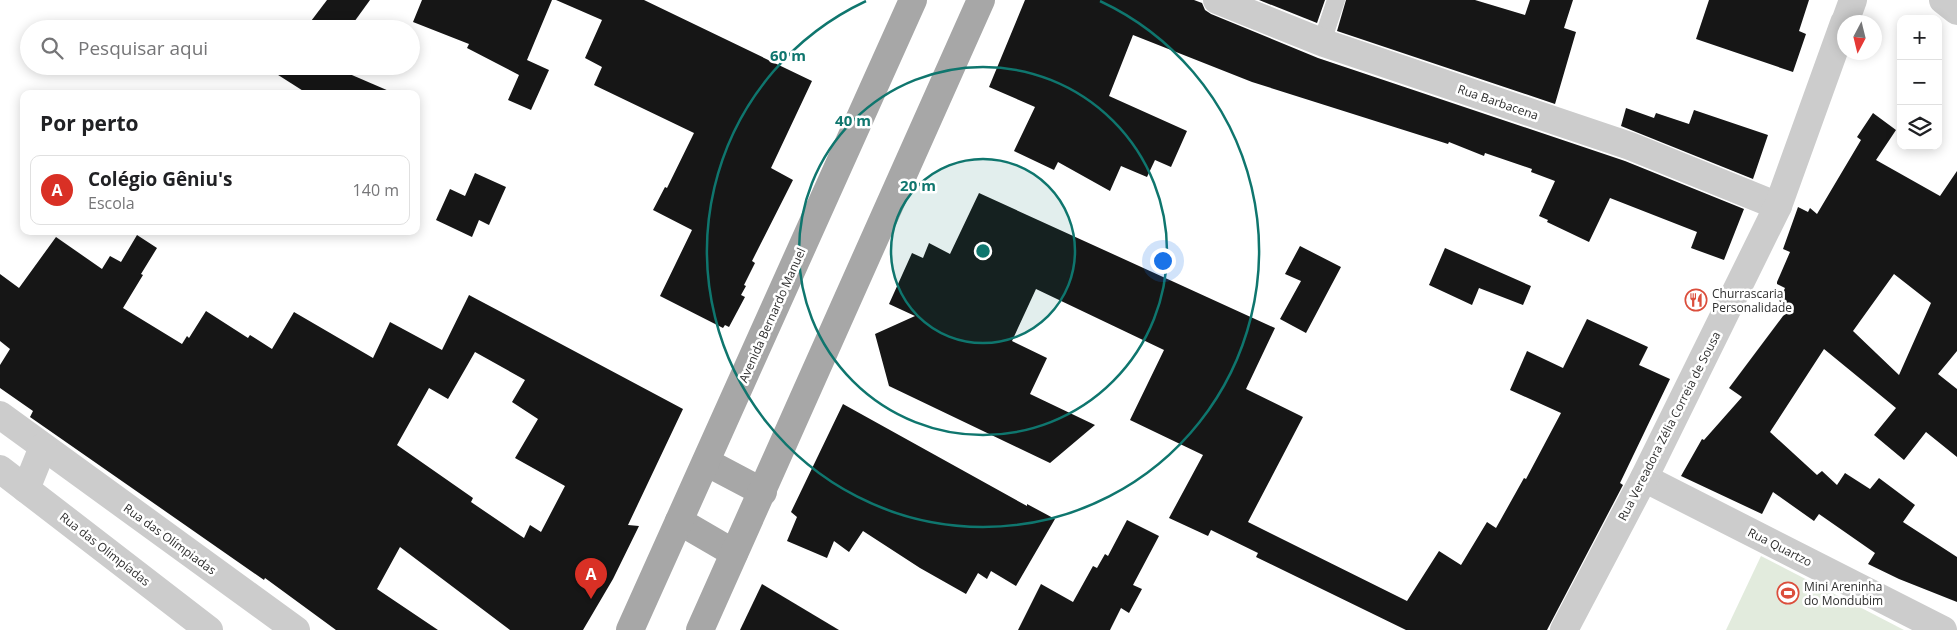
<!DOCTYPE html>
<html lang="pt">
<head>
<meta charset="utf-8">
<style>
  :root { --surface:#fff; --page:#f2f2f2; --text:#202124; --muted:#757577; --line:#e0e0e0; --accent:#d93025 }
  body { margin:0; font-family:"Open Sans",sans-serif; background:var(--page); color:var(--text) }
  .controls { position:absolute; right:15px; top:15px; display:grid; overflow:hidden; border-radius:10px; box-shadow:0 2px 12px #0003 }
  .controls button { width:45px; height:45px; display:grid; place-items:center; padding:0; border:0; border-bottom:1px solid var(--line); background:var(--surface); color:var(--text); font:25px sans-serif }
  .compass { position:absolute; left:1837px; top:15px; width:45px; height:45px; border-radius:50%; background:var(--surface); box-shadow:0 2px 12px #0003; rotate:187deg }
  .you { position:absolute; left:1162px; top:260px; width:18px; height:18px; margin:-12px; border:4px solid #fff; border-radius:50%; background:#1a73e8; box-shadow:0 0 0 8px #1a73e833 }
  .badge { display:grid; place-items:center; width:32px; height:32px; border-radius:50%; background:var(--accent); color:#fff; font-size:16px; font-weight:700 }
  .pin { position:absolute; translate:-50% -41px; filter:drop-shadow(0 1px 2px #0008) }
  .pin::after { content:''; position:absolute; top:26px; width:18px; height:15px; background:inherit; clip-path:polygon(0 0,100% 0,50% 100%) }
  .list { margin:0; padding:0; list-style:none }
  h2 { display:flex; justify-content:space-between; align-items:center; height:65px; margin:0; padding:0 20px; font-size:21px }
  h2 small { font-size:16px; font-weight:400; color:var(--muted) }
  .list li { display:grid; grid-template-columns:32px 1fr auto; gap:15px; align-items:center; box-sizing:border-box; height:70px; margin:0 10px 10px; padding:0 10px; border:1px solid var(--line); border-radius:10px }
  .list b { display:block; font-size:19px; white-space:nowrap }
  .list p { margin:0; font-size:16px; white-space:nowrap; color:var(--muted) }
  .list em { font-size:16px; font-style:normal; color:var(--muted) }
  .icon { flex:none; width:28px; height:28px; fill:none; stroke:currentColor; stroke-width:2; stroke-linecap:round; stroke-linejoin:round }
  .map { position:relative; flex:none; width:1957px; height:630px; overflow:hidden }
  .search { position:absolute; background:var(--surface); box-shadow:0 2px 12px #0003; left:20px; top:20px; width:400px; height:55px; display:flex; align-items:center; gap:12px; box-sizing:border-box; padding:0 18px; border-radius:28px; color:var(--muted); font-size:19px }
  .panel { position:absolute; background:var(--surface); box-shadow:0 2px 12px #0003; left:20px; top:90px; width:400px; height:145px; border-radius:10px }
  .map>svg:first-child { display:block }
  .green { fill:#e2ebdd }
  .building { fill:#161616; fill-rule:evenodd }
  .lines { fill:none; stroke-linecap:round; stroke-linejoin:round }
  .lane { stroke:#ccc; stroke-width:18 }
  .street { stroke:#ccc; stroke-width:28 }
  .primary { stroke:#a7a7a7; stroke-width:28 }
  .ring { fill:none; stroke:#0f766e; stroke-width:2.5 }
  .labels { text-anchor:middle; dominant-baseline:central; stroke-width:5; stroke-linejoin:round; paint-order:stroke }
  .street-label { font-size:12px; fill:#2f2f2f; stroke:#fff }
  .poi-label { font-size:12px; fill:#2f2f2f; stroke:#fff; text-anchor:start }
  .centre { fill:#0f766e; stroke:#fff; stroke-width:2.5 }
  .ring-label { font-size:15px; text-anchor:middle; font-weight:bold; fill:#0f766e; stroke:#fff; stroke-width:5; stroke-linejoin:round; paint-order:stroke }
</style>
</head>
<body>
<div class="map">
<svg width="1957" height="630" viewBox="0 0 1957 630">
  <rect width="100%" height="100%" fill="#fff"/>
  <path class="green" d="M1761,556L1904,630H1726Z"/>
  <g class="building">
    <path d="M327,0H370L349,29H305Z"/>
    <path d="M422,0H552L527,60L549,70L531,110L508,100L519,75L467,48L469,44L413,22Z"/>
    <path d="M556,0H644L812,81L771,168L793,180L752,261L755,263L744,285L746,286L741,295L745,297L729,327L725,325L723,328L660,296L692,230L653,210L665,187L667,188L694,133L594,85L602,67L585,58L602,20Z"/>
    <path d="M1025,0H1194L1202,3L1205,10L1211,14L1318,58L1625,161L1744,209L1724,260L1691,248L1697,232L1610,198L1589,242L1547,222L1548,220L1539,216L1555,181L1531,172L1532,169L1485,153L1484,156L1449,142L1448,144L1252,82L1133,35L1109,96L1187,131L1171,167L1155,160L1147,177L1121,166L1110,191L1058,162L1054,170L1014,151L1035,107L989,87Z"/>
    <path d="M1259,0H1325L1317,23Z"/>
    <path d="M1346,0H1475L1525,15L1530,0H1573L1564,28L1576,32L1555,104L1337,31Z"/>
    <path d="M1709,0H1809L1799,31L1806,34L1793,72L1696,39Z"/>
    <path d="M264,66H331L396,94H308Z"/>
    <path d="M1626,108L1654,118L1656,113L1689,124L1694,110L1768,135L1753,179L1621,126Z"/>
    <path d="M1873,113L1896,130L1876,160L1940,196L1957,171V351L1938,374L1957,389V457L1926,432L1904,460L1874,435L1896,408L1824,349L1770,432L1817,475L1822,471L1837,485L1845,473L1870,489L1879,478L1915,505L1903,522L1957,557V602L1899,579L1868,564L1875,553L1819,514L1814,521L1773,492L1762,514L1681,476L1702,439L1704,440L1742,397L1729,388L1783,316L1793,308L1779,301L1785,288L1777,284V282L1790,252L1783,249L1798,207L1808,212L1810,208L1817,214L1861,140L1857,137ZM1894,274L1931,303L1899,375L1853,331Z"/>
    <path d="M475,173L506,187L489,225L479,220L472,237L436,220L450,189L465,196Z"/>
    <path d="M979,193L1275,328L1246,389L1303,417L1248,522L1407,601L1439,551L1461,565L1487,522L1496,528L1524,478L1526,479L1561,413L1510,390L1527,351L1563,368L1587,319L1648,347L1639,365L1670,379L1620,483L1623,485L1547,630H1406L1256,557L1258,553L1211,530L1208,536L1169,518L1203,455L1130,420L1164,350L1036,289L1012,341L1047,358L1030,394L1095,425L1050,463L889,386L875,334L915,316L889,304L912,253L923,258L929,243L950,254Z"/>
    <path d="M137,235L157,248L141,274L143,275L123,308L182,344L187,336L189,338L206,311L248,338L250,335L272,349L294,312L373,358L390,322L442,350L469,295L683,409L628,525L639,526L613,579L583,630H510L400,547L377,589L438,630H336L265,578L264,580L30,417L33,411L0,388V365L10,349L0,341V274L19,288L56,237L102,269L110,256L121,262ZM475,352L525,380L512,402L538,419L515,458L565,486L541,532L530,525L524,538L471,502L473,498L397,445L429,388L448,399Z"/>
    <path d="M1300,246L1341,267L1306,333L1280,319L1301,281L1285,274Z"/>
    <path d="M1445,248L1531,286L1523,305L1479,288L1472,305L1429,285Z"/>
    <path d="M843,404L1027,506V504L1055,519L1016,586L991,571L987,579L978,573L966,594L920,568L863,531L849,552L834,541L827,558L787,541L797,517L791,512Z"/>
    <path d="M1127,520L1159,536L1133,585L1142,589L1129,613L1121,608L1110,630H1018L1041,584L1073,602L1093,566L1097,568L1105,554L1108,556Z"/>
    <path d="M762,584L839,630H740Z"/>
  </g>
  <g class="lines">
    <path class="lane" d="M1322,42L1336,0"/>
    <g class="street">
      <path d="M1217,0L1324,43L1630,146L1778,206"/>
      <path d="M1943,0L1957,11"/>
      <path d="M1845,22L1853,0"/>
      <path d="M0,415L296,630"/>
      <path d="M0,469L209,630"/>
      <path d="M1644,478L1943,630"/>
      <path d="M26,489L43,447"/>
      <path d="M1564,630L1644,478L1778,206L1844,23"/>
    </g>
    <g class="primary">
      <path d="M706,462L763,492"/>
      <path d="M679,521L734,553"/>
      <path d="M630,630L913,0"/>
      <path d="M700,630L981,0"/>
    </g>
  </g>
  <circle cx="983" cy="251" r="92" fill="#0f766e" fill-opacity=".12"/>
  <g class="ring">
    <circle cx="983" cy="251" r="92"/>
    <circle cx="983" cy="251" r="184"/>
    <path d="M1100 1A276 276 0 1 1 866 1"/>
  </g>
  <defs>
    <g id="restaurant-ring" transform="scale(1.125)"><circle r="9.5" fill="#fff" stroke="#db4e3c" stroke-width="1.5"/><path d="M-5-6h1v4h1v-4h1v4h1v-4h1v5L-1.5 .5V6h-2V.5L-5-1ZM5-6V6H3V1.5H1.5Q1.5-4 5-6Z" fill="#db4e3c"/></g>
    <g id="stadium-ring" transform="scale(1.125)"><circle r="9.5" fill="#fff" stroke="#db4e3c" stroke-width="1.5"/><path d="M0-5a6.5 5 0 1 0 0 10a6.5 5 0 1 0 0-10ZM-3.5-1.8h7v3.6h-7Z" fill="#db4e3c"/></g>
  </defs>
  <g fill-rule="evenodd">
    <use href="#restaurant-ring" x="1696" y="300"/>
    <use href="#stadium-ring" x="1788" y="593"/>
  </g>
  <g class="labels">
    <g class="street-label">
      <text transform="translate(1498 102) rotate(19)">Rua Barbacena</text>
      <text transform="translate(772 315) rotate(-66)">Avenida Bernardo Manuel</text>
      <text transform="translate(1669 426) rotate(-63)">Rua Vereadora Zélia Correia de Sousa</text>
      <text transform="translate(170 539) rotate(36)">Rua das Olímpiadas</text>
      <text transform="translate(1780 547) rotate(27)">Rua Quartzo</text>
      <text transform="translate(105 549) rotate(38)">Rua das Olimpíadas</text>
    </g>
    <g class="poi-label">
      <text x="1712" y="293">Churrascaria<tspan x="1712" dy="14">Personalidade</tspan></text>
      <text x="1804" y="586">Mini Areninha<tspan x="1804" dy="14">do Mondubim</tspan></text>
    </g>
  </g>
  <circle cx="983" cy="251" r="8" class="centre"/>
  <g class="ring-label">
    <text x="788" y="61">60 m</text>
    <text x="853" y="126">40 m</text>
    <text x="918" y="191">20 m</text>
  </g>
</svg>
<div class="controls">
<button>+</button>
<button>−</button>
<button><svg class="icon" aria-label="layers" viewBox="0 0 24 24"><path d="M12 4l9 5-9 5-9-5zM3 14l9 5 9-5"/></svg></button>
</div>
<svg class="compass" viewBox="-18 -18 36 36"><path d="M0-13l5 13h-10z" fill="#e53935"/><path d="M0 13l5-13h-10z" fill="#757577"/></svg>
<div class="you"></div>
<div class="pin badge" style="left:591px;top:599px">A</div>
<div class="search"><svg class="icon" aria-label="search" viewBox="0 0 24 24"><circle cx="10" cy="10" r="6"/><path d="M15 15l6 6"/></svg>Pesquisar aqui</div>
<section class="panel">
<h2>Por perto<small></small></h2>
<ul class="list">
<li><span class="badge">A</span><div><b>Colégio Gêniu's</b><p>Escola</p></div><em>140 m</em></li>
</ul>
</section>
</div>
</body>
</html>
